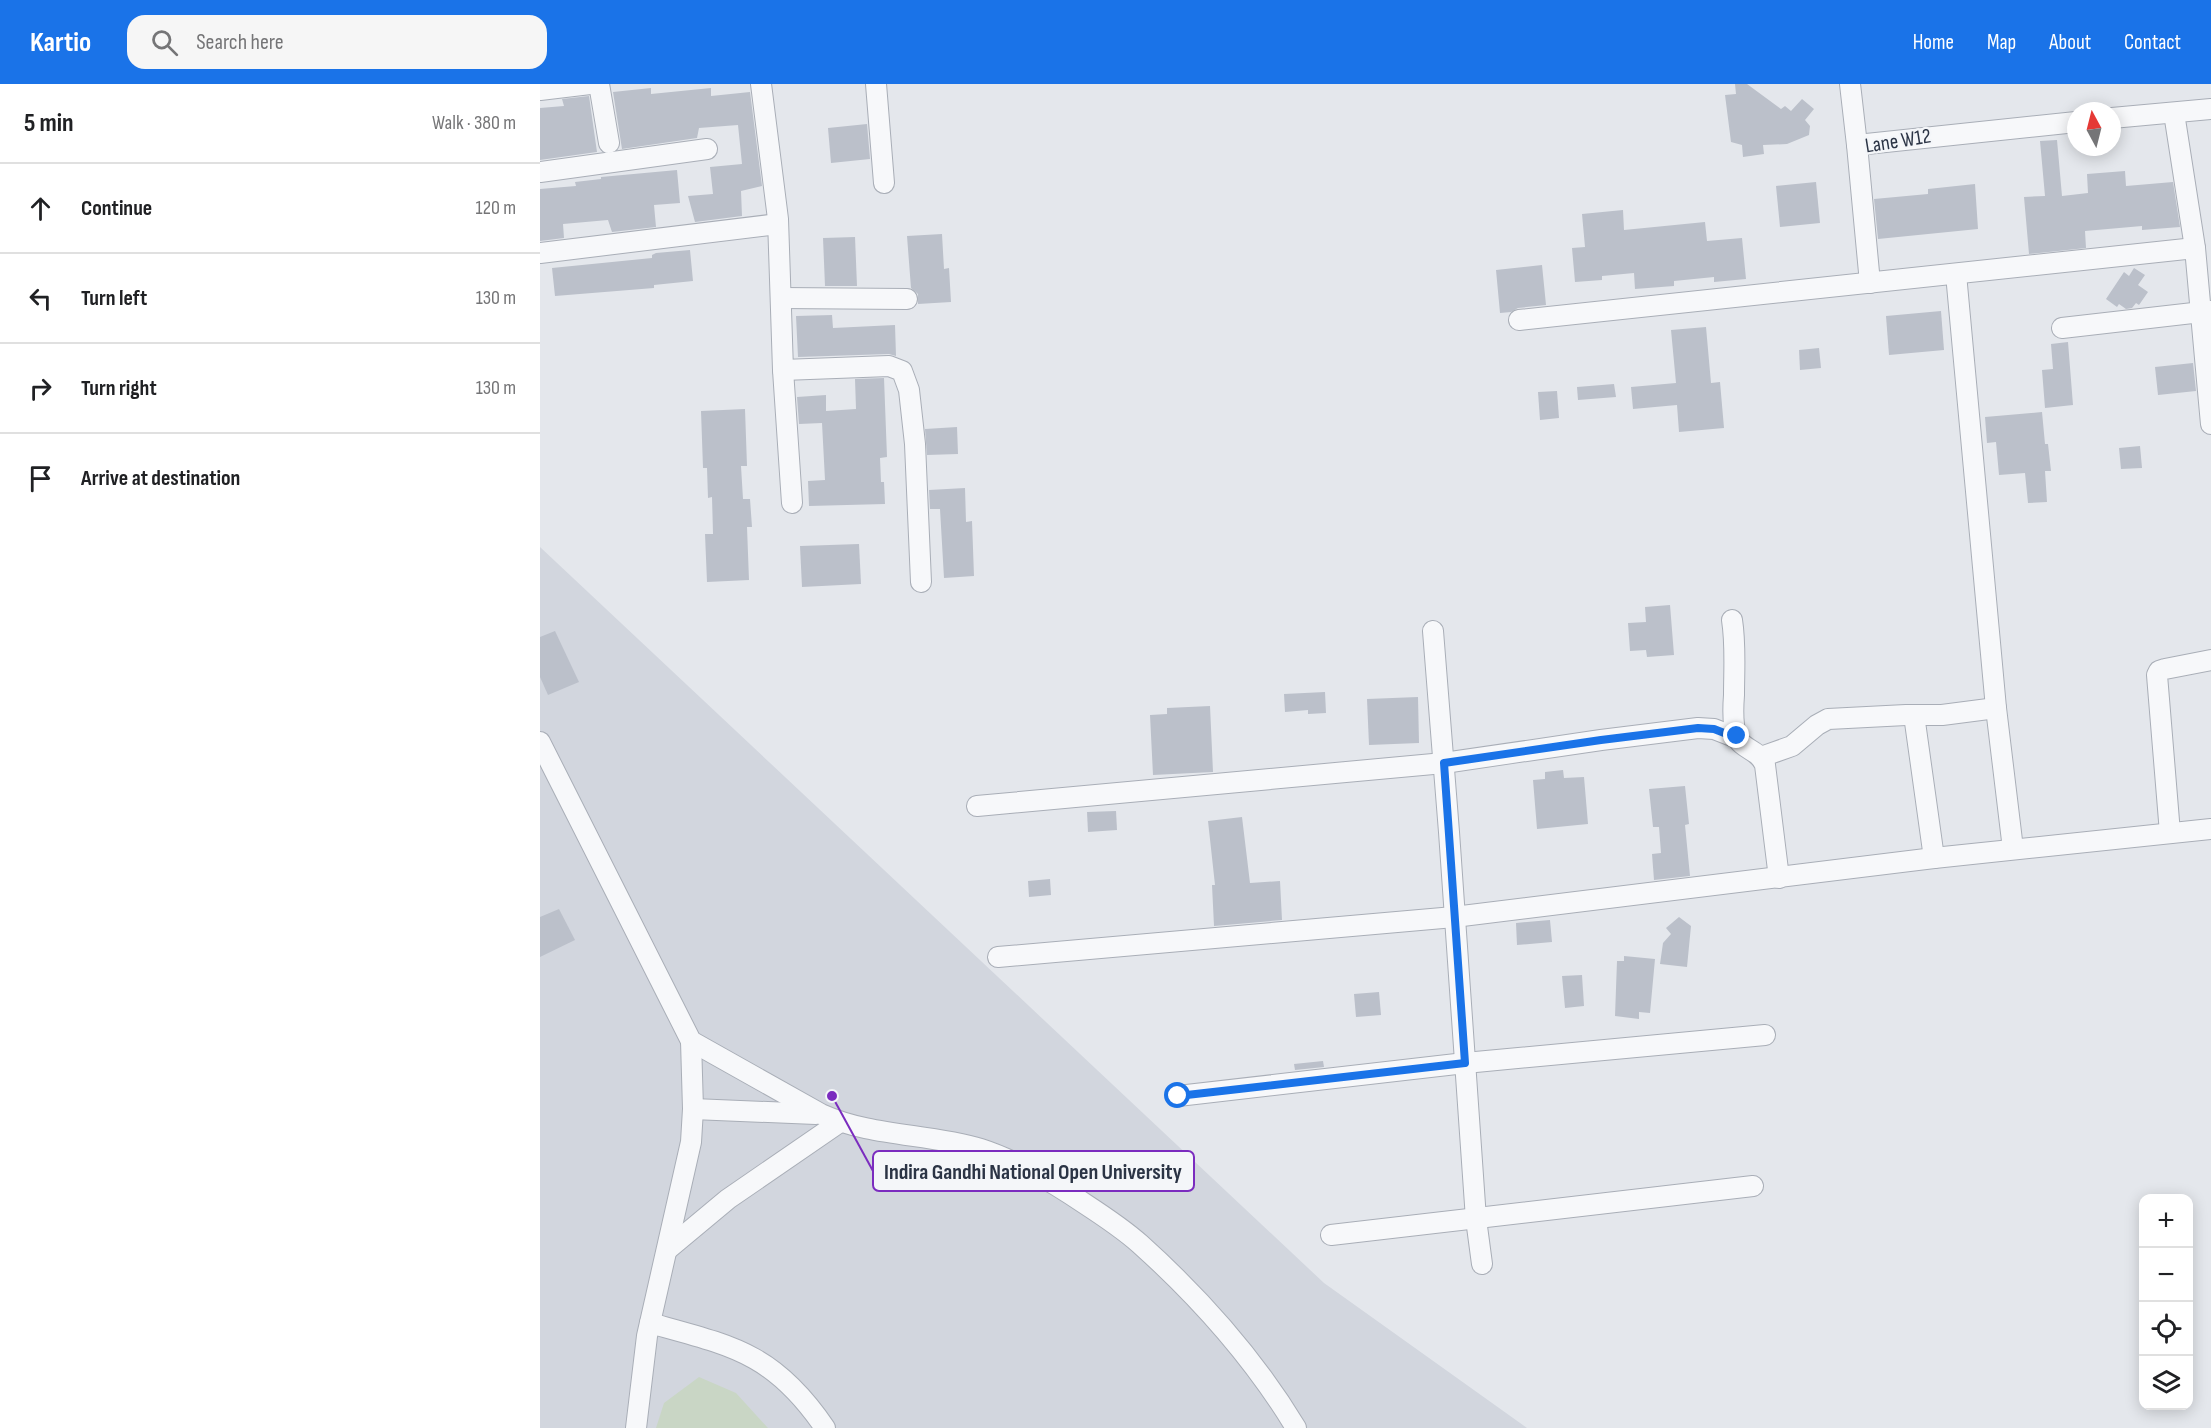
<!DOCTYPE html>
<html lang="en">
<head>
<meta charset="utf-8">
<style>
  :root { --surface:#fff; --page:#f6f6f6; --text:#202124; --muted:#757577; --line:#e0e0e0; --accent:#1a73e8 }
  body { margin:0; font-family:"Sofia Sans Condensed",sans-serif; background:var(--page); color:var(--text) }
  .controls { position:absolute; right:18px; bottom:18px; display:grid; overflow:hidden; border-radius:12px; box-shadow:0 3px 15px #0003 }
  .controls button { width:54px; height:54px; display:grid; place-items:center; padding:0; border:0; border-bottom:2px solid var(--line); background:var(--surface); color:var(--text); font:30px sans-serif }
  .compass { position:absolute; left:1527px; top:18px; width:54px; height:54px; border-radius:50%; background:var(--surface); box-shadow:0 3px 15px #0003; rotate:353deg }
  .stop { position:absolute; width:18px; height:18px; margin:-14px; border:4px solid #1a73e8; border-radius:50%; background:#fff }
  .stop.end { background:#1a73e8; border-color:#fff; box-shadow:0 2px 6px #0008 }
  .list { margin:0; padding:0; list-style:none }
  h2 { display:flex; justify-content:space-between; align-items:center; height:78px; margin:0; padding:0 24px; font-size:26px }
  h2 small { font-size:20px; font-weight:400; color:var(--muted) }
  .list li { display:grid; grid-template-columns:39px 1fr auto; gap:18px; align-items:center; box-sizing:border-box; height:90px; padding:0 24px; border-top:2px solid var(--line) }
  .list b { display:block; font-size:22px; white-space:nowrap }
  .list em { font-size:20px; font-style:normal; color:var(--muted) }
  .icon { flex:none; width:33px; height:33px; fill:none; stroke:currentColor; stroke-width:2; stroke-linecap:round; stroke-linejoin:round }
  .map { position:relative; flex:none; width:1671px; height:1344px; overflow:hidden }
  header { display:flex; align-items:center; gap:36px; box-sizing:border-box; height:84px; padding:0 30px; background:var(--accent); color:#fff }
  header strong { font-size:28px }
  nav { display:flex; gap:33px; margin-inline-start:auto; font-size:21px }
  .search { width:420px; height:54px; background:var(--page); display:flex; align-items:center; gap:15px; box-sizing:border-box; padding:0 21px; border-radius:18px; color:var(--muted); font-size:22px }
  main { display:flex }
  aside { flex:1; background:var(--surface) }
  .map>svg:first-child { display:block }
  .built { fill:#d2d6de }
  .green { fill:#c9d6c5 }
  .building { fill:#bbc0ca }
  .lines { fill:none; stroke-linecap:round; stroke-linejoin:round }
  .minor-casing { stroke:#a9aeb7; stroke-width:22 }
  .minor { stroke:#f7f8fa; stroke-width:20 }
  .route { stroke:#1a73e8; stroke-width:8 }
  .labels { text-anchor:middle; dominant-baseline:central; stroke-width:4.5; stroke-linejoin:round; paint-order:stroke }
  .street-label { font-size:21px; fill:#2b3445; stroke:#f4f6f9 }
  .leader { fill:none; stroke:#7b2cbf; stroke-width:2 }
  .callout-dot { fill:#7b2cbf; stroke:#f4f6f9; stroke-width:2 }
  .callout { fill:#f4f6f9; stroke:#7b2cbf; stroke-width:2 }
  .callout-label { font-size:22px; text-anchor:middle; font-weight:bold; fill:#2b3445 }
</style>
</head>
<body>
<header>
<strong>Kartio</strong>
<div class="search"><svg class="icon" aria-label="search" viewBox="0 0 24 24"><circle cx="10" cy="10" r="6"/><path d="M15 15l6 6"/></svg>Search here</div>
<nav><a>Home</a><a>Map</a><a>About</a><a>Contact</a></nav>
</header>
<main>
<aside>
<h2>5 min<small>Walk · 380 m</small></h2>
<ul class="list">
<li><svg class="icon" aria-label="ahead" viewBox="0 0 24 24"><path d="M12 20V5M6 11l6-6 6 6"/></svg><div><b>Continue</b></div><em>120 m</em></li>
<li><svg class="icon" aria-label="left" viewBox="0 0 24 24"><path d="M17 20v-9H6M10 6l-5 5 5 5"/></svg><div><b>Turn left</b></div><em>130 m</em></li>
<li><svg class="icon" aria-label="right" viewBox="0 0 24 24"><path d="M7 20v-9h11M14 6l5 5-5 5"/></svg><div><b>Turn right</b></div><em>130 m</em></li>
<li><svg class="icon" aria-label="arrive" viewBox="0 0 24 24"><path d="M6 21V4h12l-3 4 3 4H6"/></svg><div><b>Arrive at destination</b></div></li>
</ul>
</aside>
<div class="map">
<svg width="1671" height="1344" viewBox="0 0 1671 1344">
  <rect width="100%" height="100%" fill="#e4e7ec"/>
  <path class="built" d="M0,463L784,1199L987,1344H0Z"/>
  <path class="green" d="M159,1293L196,1309L228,1344H116L124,1319Z"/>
  <g class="building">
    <path d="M1195,0H1207L1241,25L1245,22L1251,27L1262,15L1274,25L1265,36L1270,42L1269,51L1247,60L1223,61L1224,70L1203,73L1202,61L1191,58L1185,11L1196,10Z"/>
    <path d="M111,4V10L171,4V12L210,8L222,102L201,107L202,132L155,138L148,112L173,110L170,83L202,80L198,41L159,44L157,54L82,65L73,8Z"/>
    <path d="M49,12L57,68L0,76V24L24,22L22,15Z"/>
    <path d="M327,40L330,75L291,79L288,44Z"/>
    <path d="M1517,56L1522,112L1548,109L1547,90L1585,87L1586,102L1633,98L1640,143L1602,146V142L1545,147L1546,164L1489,170L1484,113L1505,112L1500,57Z"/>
    <path d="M137,86L140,119L114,121L116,143L72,148L68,136L23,140L24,154L0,157V105L36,102L35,98L61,95V93Z"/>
    <path d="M1276,98L1280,139L1240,143L1236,102Z"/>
    <path d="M1435,100L1438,145L1338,155L1334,115L1388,110V105Z"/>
    <path d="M1083,126L1084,146L1165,138L1167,157L1202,154L1206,195L1174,198V193L1134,197V202L1095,205L1094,189L1062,192V196L1035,198L1032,164L1045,163L1042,130Z"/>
    <path d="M402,150L404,185L409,184L411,218L378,220V210L371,204L367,152Z"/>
    <path d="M315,153L317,202H285L283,154Z"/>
    <path d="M150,166L153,197L114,201V204L15,212L12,184L112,174V171L116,169Z"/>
    <path d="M1002,181L1006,221L978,224L971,228L960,229L956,186Z"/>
    <path d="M1594,184L1605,191L1598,201L1608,208L1599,221L1596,219L1592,224L1586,225L1579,220L1577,223L1566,215L1584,188L1589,192Z"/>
    <path d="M1401,227L1404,266L1349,271L1346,232Z"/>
    <path d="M292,231L293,244L355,241L356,272L349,270L258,273L256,232Z"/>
    <path d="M1166,243L1171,299L1180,298L1184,344L1139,348L1137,321L1093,325L1091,303L1136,299L1131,246Z"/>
    <path d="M1528,258L1533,321L1505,324L1502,286L1513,285L1511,260Z"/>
    <path d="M1279,264L1281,284L1260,286L1259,266Z"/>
    <path d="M1653,279L1656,307L1618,311L1615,283Z"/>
    <path d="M344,294L347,373L340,374L341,398H344L345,420L269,422L268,397L285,396L282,339L259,340L257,313L286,311V327L316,325L315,295Z"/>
    <path d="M1074,300L1076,313L1038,316L1037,303Z"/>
    <path d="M1017,307L1019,334L1000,336L998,308Z"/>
    <path d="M205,325L207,382H201L203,415H210L212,443H207L209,496L167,498L165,450H173L172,413L168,414L167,384H163L161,327Z"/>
    <path d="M1502,328L1505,360H1508L1511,387H1505L1507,418L1488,419L1485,389L1459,391L1456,358L1447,359L1445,333Z"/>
    <path d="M417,343L418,370L387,371L385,345Z"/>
    <path d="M1600,362L1602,384L1581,385L1579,364Z"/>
    <path d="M425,404L426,438L432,437L434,492L404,494L400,425H390L389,406Z"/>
    <path d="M319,460L321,500L262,503L260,462Z"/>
    <path d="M1130,521L1134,571L1107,573L1106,566L1090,567L1088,539L1106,538L1105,523Z"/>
    <path d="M15,547L39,598L8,611L0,593V553Z"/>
    <path d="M785,608L786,629L768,630V626L745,628L744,610Z"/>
    <path d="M878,613L879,659L829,661L827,615Z"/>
    <path d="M670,622L673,688L613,691L610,631L627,630V624Z"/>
    <path d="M1023,686L1024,694L1044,693L1048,740L997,745L993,696L1005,695V688Z"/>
    <path d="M1145,702L1149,740L1145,741L1150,792L1114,796L1112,770L1121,769L1119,743H1113L1109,705Z"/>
    <path d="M576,727L577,746L548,748L547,728Z"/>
    <path d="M702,733L710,799L740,797L742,836L674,842L672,801H675L668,737Z"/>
    <path d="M510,795L511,811L489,813L488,797Z"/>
    <path d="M19,825L35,856L0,873V833Z"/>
    <path d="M1139,833L1151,842L1147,883L1120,880L1123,859L1131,850L1126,844Z"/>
    <path d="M1010,836L1012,858L977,861L976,839Z"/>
    <path d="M1084,872L1115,875L1110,929L1099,928V935L1075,932L1077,877H1084Z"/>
    <path d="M1042,891L1044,922L1025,924L1022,892Z"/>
    <path d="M839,908L841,931L816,933L814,910Z"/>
    <path d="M783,977L784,983L755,986L754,980Z"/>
  </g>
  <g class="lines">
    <g class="minor-casing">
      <g id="minor">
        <path d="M59,0L69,59"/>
        <path d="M221,0L238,135L243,286L252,419"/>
        <path d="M336,0L344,99"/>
        <path d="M1310,0L1317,61"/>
        <path d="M0,6L50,0"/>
        <path d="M1634,29L1655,164L1671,340"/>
        <path d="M1572,34L1671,25"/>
        <path d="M0,88L167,65"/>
        <path d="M0,169L238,140"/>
        <path d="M1416,190L1456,624L1473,765"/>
        <path d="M1330,199L1317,61L1536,38"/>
        <path d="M241,214L367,215"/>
        <path d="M979,236L1655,164"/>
        <path d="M1522,244L1671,227"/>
        <path d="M243,286L349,282L362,287L369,306L375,360L381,498"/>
        <path d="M1192,536C1196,561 1194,586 1194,611C1193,624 1192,641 1197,653C1202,666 1219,665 1225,681L1239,794"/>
        <path d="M893,547L909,748L936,1135L942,1180"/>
        <path d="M1374,631L1394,774"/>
        <path d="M0,658L151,957L281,1030C332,1053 388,1049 441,1065C472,1075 502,1092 530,1110C554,1126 579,1141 600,1160C660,1214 715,1276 756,1344"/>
        <path d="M1221,673L1252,662L1277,641L1288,635L1366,631H1402L1456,624"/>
        <path d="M437,722L904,679L1061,656L1158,644L1174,645L1197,654"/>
        <path d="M1630,749L1617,591L1619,587L1625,585L1671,576"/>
        <path d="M458,873L914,833L1394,774L1671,745"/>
        <path d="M638,1012L925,979L1225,951"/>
        <path d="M153,1025L276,1030"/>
        <path d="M791,1151L1213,1102"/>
        <path d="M128,1165L188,1115L300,1038"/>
        <path d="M110,1239C193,1262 234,1269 285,1344"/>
        <path d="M96,1344L107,1252L151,1058L153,1025L151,957"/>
      </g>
    </g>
    <use href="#minor" class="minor"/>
  </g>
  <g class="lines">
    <path class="route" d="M638,1012L925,979L904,679L1061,656L1158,644L1174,645L1197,654V652"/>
  </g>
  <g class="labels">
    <g class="street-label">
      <text transform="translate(1358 57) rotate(-9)">Lane W12</text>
    </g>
  </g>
  <path class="leader" d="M292 1012L333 1087"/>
  <circle class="callout-dot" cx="292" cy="1012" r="6"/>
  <rect class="callout" x="333" y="1067" width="321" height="40" rx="6"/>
  <g class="callout-label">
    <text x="493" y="1095">Indira Gandhi National Open University</text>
  </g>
</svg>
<div class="controls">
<button>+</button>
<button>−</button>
<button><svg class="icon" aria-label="locate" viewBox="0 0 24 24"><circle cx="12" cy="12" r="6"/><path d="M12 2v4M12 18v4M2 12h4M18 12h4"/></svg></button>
<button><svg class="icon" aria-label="layers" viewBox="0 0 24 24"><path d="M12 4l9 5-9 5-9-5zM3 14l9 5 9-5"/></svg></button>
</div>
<svg class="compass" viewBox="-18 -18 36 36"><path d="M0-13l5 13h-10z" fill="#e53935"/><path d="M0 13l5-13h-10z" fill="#757577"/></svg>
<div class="stop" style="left:638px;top:1012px"></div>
<div class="stop end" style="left:1197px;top:652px"></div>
</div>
</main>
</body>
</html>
